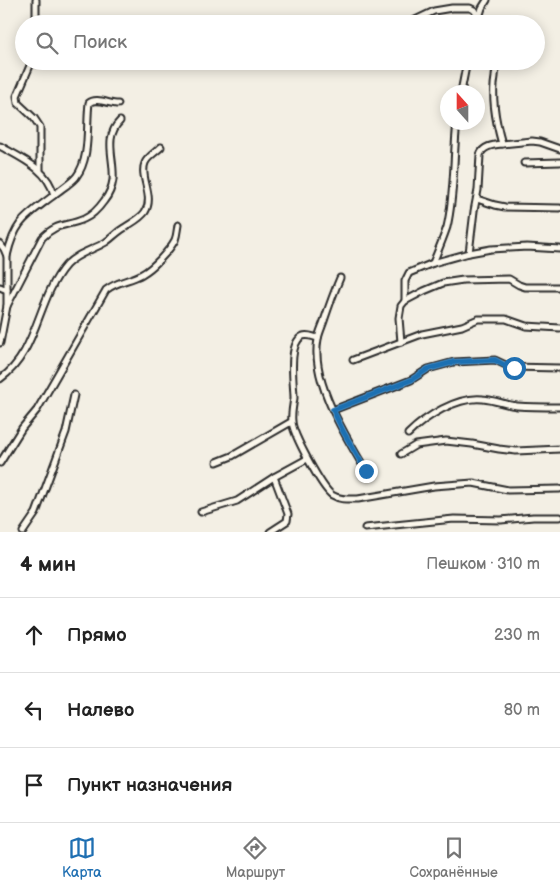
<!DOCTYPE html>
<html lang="ru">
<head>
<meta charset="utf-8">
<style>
  :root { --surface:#fff; --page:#f2f2f2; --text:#222; --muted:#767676; --line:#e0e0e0; --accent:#1f6fb2 }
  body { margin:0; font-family:"Balsamiq Sans",sans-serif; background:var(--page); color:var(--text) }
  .compass { position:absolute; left:440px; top:85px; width:45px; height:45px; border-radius:50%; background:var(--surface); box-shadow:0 2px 12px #0003; rotate:339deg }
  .stop { position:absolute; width:15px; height:15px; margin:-11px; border:4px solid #1f6fb2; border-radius:50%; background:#fff }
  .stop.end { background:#1f6fb2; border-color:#fff; box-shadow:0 1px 5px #0008 }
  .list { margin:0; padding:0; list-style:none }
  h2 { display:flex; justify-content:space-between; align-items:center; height:65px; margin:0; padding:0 20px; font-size:21px }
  h2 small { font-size:16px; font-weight:400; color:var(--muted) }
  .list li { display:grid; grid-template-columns:32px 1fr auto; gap:15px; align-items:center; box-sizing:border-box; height:75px; padding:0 20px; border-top:1px solid var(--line) }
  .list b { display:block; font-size:19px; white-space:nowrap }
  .list em { font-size:16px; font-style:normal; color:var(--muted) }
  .icon { flex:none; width:28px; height:28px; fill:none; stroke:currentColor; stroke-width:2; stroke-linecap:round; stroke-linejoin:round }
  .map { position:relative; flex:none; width:560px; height:532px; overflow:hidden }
  .search { position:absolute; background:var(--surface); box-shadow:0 2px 12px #0003; left:15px; right:15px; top:15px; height:55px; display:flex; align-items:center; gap:12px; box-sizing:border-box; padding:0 18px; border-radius:28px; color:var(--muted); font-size:19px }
  .sheet { height:290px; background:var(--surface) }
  nav { display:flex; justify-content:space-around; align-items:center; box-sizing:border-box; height:70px; border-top:1px solid var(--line); background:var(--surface); font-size:14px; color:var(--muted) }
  nav a { display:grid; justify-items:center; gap:2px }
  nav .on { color:var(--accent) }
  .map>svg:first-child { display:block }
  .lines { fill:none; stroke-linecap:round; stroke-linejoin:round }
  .street-casing { stroke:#2b2b2b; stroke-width:9 }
  .street { stroke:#fbf7ec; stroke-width:5 }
  .route { stroke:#1f6fb2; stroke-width:6 }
</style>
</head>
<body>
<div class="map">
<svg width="560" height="532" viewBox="0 0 560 532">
  <rect width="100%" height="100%" fill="#f3efe4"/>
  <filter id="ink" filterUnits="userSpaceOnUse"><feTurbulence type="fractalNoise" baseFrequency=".02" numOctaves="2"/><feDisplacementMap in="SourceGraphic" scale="10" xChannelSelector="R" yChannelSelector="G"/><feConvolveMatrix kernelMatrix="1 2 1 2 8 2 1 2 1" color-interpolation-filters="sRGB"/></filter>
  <g filter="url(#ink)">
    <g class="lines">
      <g class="street-casing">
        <g id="street">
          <path d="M36,0V24"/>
          <path d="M413,21L434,11L452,8H470L474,10L479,17"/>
          <path d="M477,24L482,8L487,0"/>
          <path d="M32,61L17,96L18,103L34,118L40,127V170"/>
          <path d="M461,92L467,61"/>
          <path d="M502,144L532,141L540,142L560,149"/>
          <path d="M0,146C21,158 48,169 54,195C27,216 15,220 7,256"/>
          <path d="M524,163L560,162"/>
          <path d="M54,195C61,189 70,184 76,177C91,158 86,126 89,103C96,97 109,104 118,104"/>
          <path d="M477,199L495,205L505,207L560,208"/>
          <path d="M0,244L4,249L7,256V306L0,343"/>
          <path d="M469,253L474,211L478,190L480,155C483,146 493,145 502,144C496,123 491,99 495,77C495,72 497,66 499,61"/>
          <path d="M433,263C438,251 443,239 447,227C455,194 453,156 457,122"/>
          <path d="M340,278C334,292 329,306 324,321C322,327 319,333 318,339C310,381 346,436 366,471"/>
          <path d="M0,287L7,290"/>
          <path d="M405,301V281L409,273L433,263L469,253L491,249L527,247L560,249"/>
          <path d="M7,306L42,238C57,222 66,227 84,219C91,216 99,208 104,201C108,196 112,187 113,180C115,159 103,138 120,121"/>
          <path d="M318,338C313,337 308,334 303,336C287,343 294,384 294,398C293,406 291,414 292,421C292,433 322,488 332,495C340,500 349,499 358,499L434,486L473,483L508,490L560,489"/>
          <path d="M401,342L399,318L401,306L405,301L424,291L443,283L463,280L509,279L519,285L525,287H560"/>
          <path d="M353,360L422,334L462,326L478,319H506L526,326L560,328"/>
          <path d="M0,379C38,353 37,298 66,265C77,253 93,250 106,242C112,238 117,232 124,228C131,223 140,219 145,212C155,196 139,177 145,163C147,157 156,152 161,147"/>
          <path d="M333,410L411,380L428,369L454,362L495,360L510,367L560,368"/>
          <path d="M408,434C425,417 457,396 483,399C495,400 506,405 517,406C531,407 546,407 560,407"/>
          <path d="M401,454L416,445L446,441L472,444L499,449L516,451L560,449"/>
          <path d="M217,462L232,456L291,422"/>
          <path d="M0,463L22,428L37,410L106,290C117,281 130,281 142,274C153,268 169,251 175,240C177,235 177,230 178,225"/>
          <path d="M201,512L237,501L274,477L307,459"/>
          <path d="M365,528L454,519L501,520L533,517H560"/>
          <path d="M23,532L36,513L66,432L74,395"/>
          <path d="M270,532L287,521L288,514L274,477"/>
        </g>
      </g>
      <use href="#street" class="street"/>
    </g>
  </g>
  <g class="lines" filter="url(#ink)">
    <path class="route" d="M366,471L343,431L333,410L411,380L428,369L454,362L495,360L506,366L514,368"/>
  </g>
</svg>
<svg class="compass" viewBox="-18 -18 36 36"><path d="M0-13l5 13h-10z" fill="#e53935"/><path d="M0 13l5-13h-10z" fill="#767676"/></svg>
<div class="stop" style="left:514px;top:368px"></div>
<div class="stop end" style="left:366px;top:471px"></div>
<div class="search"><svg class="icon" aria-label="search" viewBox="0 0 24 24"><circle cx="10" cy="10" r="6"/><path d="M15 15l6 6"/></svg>Поиск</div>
</div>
<section class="sheet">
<h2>4 мин<small>Пешком · 310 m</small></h2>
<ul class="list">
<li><svg class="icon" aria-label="ahead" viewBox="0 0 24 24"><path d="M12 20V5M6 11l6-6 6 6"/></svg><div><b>Прямо</b></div><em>230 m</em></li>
<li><svg class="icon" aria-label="left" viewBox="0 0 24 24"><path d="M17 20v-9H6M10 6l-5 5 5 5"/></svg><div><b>Налево</b></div><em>80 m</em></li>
<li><svg class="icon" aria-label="arrive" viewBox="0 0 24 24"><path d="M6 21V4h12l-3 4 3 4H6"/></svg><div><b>Пункт назначения</b></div></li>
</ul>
</section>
<nav>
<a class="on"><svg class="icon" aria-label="map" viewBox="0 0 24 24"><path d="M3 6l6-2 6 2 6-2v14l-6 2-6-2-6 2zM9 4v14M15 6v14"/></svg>Карта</a>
<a><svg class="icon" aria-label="directions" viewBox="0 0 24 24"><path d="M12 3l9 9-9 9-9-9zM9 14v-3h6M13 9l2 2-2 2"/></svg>Маршрут</a>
<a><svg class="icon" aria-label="saved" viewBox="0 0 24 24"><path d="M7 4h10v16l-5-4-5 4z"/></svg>Сохранённые</a>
</nav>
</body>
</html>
